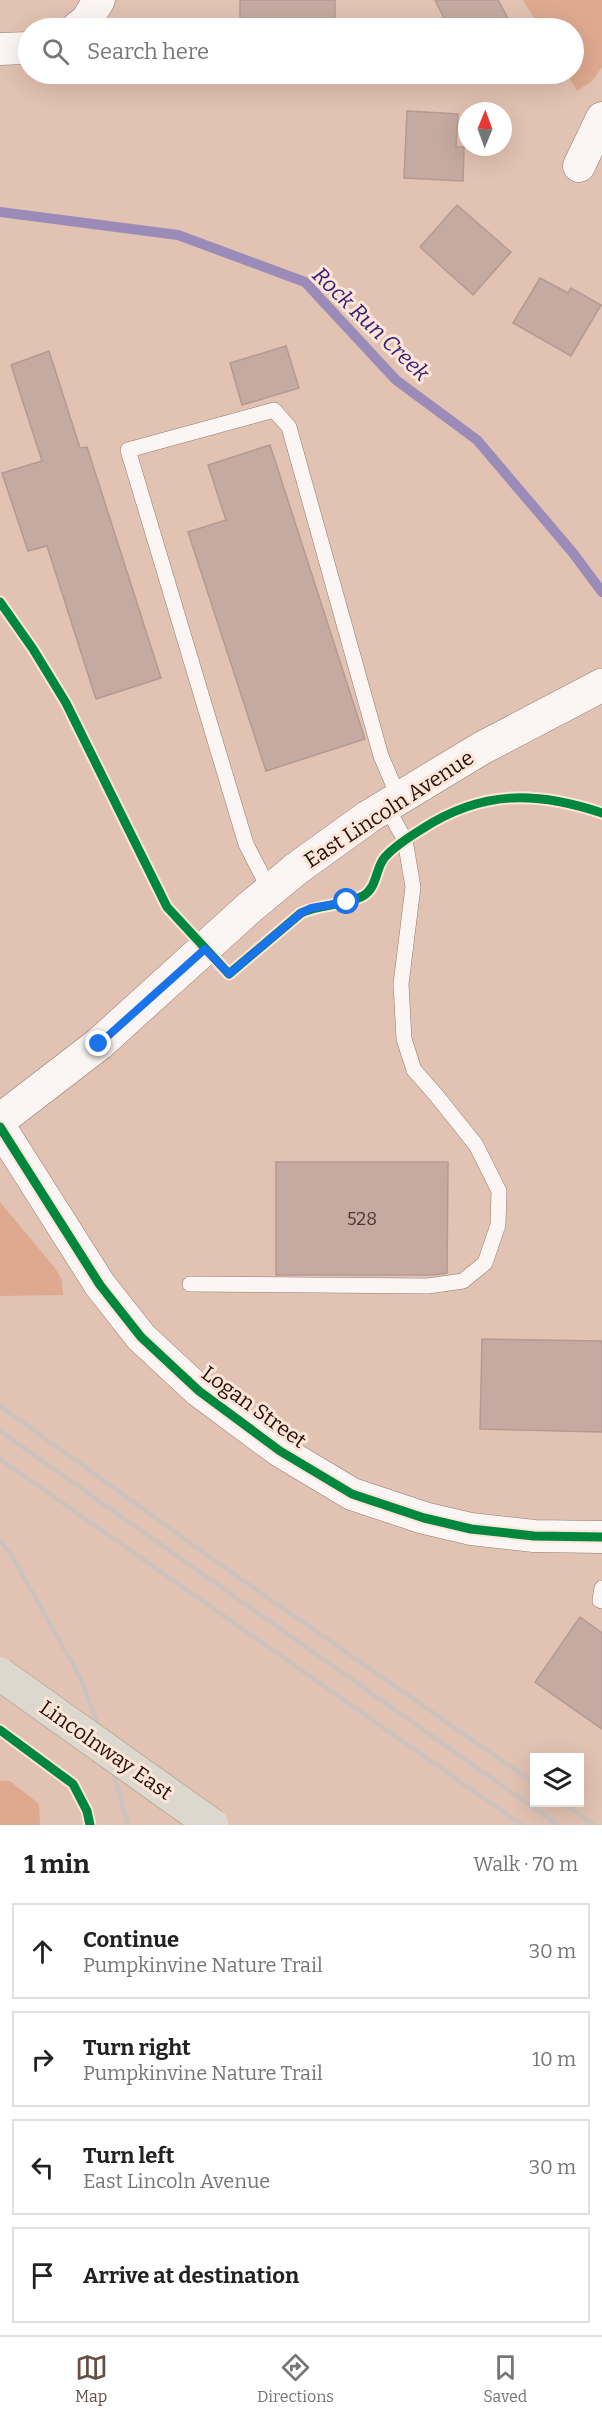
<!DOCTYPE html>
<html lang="en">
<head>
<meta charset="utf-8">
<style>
  :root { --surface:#fff; --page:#f6f6f6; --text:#222; --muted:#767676; --line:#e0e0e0; --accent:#674f43 }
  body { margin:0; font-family:Bitter,serif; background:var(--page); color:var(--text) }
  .controls { position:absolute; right:18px; bottom:18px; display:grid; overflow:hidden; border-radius:0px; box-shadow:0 6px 24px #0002 }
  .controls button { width:54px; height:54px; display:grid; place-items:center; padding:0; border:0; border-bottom:2px solid var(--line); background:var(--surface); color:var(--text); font:30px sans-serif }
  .compass { position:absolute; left:458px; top:102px; width:54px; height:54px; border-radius:50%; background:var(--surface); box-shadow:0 6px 24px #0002; rotate:1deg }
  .stop { position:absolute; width:18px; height:18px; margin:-14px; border:4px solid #1a73e8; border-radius:50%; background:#fff }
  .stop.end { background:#1a73e8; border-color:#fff; box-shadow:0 2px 6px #0008 }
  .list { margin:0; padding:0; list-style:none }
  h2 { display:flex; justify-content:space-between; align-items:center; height:78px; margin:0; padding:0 24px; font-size:26px }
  h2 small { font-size:20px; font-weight:400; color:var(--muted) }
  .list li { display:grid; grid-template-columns:39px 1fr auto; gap:18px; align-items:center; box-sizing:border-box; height:96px; margin:0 12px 12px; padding:0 12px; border:2px solid var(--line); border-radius:0px }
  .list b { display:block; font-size:22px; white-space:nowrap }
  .list p { margin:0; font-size:20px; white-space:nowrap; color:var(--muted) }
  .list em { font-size:20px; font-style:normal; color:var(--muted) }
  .icon { flex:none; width:33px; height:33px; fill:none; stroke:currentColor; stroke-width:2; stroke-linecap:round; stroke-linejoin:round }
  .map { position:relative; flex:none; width:602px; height:1825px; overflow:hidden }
  .search { position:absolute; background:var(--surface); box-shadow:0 6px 24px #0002; left:18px; right:18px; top:18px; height:66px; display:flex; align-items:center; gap:15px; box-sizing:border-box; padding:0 21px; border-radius:33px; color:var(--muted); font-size:22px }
  .sheet { height:510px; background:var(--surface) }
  nav { display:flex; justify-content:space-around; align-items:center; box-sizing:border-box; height:84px; border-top:2px solid var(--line); background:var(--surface); font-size:16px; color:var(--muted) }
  nav a { display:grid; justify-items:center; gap:3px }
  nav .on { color:var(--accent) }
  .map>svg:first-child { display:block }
  .green { fill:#dea98f }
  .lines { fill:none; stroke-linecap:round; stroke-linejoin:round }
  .stream { stroke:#9a8bb9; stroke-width:10 }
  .building { fill:#c4aaa1; stroke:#b49a92; stroke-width:1.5 }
  .service-casing { stroke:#937b6f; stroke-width:16 }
  .minor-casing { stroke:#937b6f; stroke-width:33 }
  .secondary-casing { stroke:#937b6f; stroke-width:34 }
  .service { stroke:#fbf6f3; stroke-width:15 }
  .minor { stroke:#fbf6f3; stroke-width:32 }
  .secondary { stroke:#fbf6f3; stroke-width:33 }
  .rail { stroke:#cdc3be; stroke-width:4.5 }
  .trunk-bridge-casing { stroke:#9f8f7d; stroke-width:34; stroke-linecap:butt }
  .trunk-bridge { stroke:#dcd8ce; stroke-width:33 }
  .cycleway-casing { stroke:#fee5d9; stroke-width:13 }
  .cycleway { stroke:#00873e; stroke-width:9 }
  .route { stroke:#1a73e8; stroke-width:8 }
  .labels { text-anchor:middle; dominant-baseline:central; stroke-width:6; stroke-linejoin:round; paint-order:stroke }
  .number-label { font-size:18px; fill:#4d372e }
  .street-label { font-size:21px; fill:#251107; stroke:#fee5d9 }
  .water-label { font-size:22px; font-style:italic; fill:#331c74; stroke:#fee5d9 }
</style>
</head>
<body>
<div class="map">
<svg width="602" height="1825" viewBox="0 0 602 1825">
  <rect width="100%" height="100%" fill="#e2c2b2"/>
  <g class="green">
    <path d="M523,0H602V67L592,81L577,91L567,74H574V28H540Z"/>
    <path d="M0,1202L55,1268L62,1280L63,1295L0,1296Z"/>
    <path d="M0,1781H10L39,1804L40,1825H0Z"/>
  </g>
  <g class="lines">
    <path class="stream" d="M0,212L178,235L305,282L396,380L477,440L573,553L602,592"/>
  </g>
  <g class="building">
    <rect x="240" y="0" width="95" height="28"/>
    <path d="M435,0H498L513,28H449Z"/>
    <path d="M407,111L458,114L456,147H464L463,181L404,178Z"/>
    <path d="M457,205L511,252L473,295L420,247Z"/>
    <path d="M540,278L568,293L571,288L601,305L571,356L513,323Z"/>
    <path d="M286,346L299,388L242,405L230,363Z"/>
    <path d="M49,351L80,448L87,447L161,678L96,699L47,546L28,551L2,473L42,461L11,365Z"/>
    <path d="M270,445L365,739L266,771L188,532L226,520L208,465Z"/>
    <path d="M276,1162H448L447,1273L433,1275H276Z"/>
    <path d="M482,1339L602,1341V1432L480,1429Z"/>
    <path d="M580,1617L602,1633V1729L535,1682Z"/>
  </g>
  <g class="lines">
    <g class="service-casing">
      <g id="service">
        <path d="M270,891L246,844L128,450L274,410L289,427L381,756L399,798"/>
        <path d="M190,1284L428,1286L463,1281L485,1263L498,1225L499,1191L476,1145L436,1095L414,1070L404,1039L401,984L413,887L405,840L386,806"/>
        <path d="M602,1588L600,1600L602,1601"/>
      </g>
    </g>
    <g class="minor-casing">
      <g id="minor">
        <path d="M77,28L87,20L99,0"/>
        <path d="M0,49L28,48"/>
        <path d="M579,166L602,118"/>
        <path d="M0,1127L100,1285L141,1337L199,1391L280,1451L352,1494L424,1518L471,1529L534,1536L602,1537"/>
      </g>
    </g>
    <g class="secondary-casing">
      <path id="secondary" d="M0,1120L99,1044L249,908L296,869L368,817L482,748L602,685"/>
    </g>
    <use href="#service" class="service"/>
    <use href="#minor" class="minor"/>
    <use href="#secondary" class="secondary"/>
    <g class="rail">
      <path d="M0,1406L221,1565L534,1783"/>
      <path d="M0,1431L558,1825"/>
      <path d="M0,1459L522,1825"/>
      <path d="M0,1541L13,1558L80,1677L105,1743L128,1825"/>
      <path d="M562,1802L594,1825"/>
    </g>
    <g class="trunk-bridge-casing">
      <path id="trunk-bridge" d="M0,1674L212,1825"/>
    </g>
    <use href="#trunk-bridge" class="trunk-bridge"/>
    <g class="cycleway-casing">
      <g id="cycleway">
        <path d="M0,602L33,649L66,703L167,907L229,974L301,913C320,904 344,906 363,896C378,887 375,868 385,857C395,846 409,837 422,829C482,790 536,791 602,813"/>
        <path d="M0,1127L100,1285L141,1337L199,1391L280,1451L352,1494L424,1518L471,1529L534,1536L602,1537"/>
        <path d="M0,1730L73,1784L87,1811L90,1825"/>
      </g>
    </g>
    <use href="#cycleway" class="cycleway"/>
  </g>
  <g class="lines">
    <path class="route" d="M99,1044L205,949L229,974L301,913L311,908L347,902"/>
  </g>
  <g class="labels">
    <g class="number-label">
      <text x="362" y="1219">528</text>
    </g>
    <g class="street-label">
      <text transform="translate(389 809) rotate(-33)">East Lincoln Avenue</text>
      <text transform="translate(254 1407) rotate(36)">Logan Street</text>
      <text transform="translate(106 1750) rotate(35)">Lincolnway East</text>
    </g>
    <g class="water-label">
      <text transform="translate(371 324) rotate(44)">Rock Run Creek</text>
    </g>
  </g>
</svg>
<div class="controls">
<button><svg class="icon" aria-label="layers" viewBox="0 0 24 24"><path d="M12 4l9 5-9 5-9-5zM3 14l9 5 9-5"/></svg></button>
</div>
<svg class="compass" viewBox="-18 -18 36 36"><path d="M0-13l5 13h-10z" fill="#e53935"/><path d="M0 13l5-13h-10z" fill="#767676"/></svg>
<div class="stop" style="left:347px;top:902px"></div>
<div class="stop end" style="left:99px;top:1044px"></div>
<div class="search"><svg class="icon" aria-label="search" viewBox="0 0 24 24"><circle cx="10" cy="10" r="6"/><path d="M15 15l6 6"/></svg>Search here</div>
</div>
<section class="sheet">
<h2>1 min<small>Walk · 70 m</small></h2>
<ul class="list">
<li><svg class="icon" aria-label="ahead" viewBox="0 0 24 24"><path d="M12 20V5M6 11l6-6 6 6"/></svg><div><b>Continue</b><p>Pumpkinvine Nature Trail</p></div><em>30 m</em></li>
<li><svg class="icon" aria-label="right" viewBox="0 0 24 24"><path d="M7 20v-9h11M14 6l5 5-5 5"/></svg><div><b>Turn right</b><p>Pumpkinvine Nature Trail</p></div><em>10 m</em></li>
<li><svg class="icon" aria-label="left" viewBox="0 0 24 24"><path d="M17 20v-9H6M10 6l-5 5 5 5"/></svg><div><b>Turn left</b><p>East Lincoln Avenue</p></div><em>30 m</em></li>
<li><svg class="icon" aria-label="arrive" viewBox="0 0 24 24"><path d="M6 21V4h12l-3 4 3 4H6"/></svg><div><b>Arrive at destination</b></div></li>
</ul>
</section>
<nav>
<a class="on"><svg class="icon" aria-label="map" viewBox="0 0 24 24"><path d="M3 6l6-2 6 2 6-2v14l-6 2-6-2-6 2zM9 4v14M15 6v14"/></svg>Map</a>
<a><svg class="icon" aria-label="directions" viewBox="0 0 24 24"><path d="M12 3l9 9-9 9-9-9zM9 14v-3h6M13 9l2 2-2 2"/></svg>Directions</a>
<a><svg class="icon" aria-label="saved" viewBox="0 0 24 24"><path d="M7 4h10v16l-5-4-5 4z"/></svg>Saved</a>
</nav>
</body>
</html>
